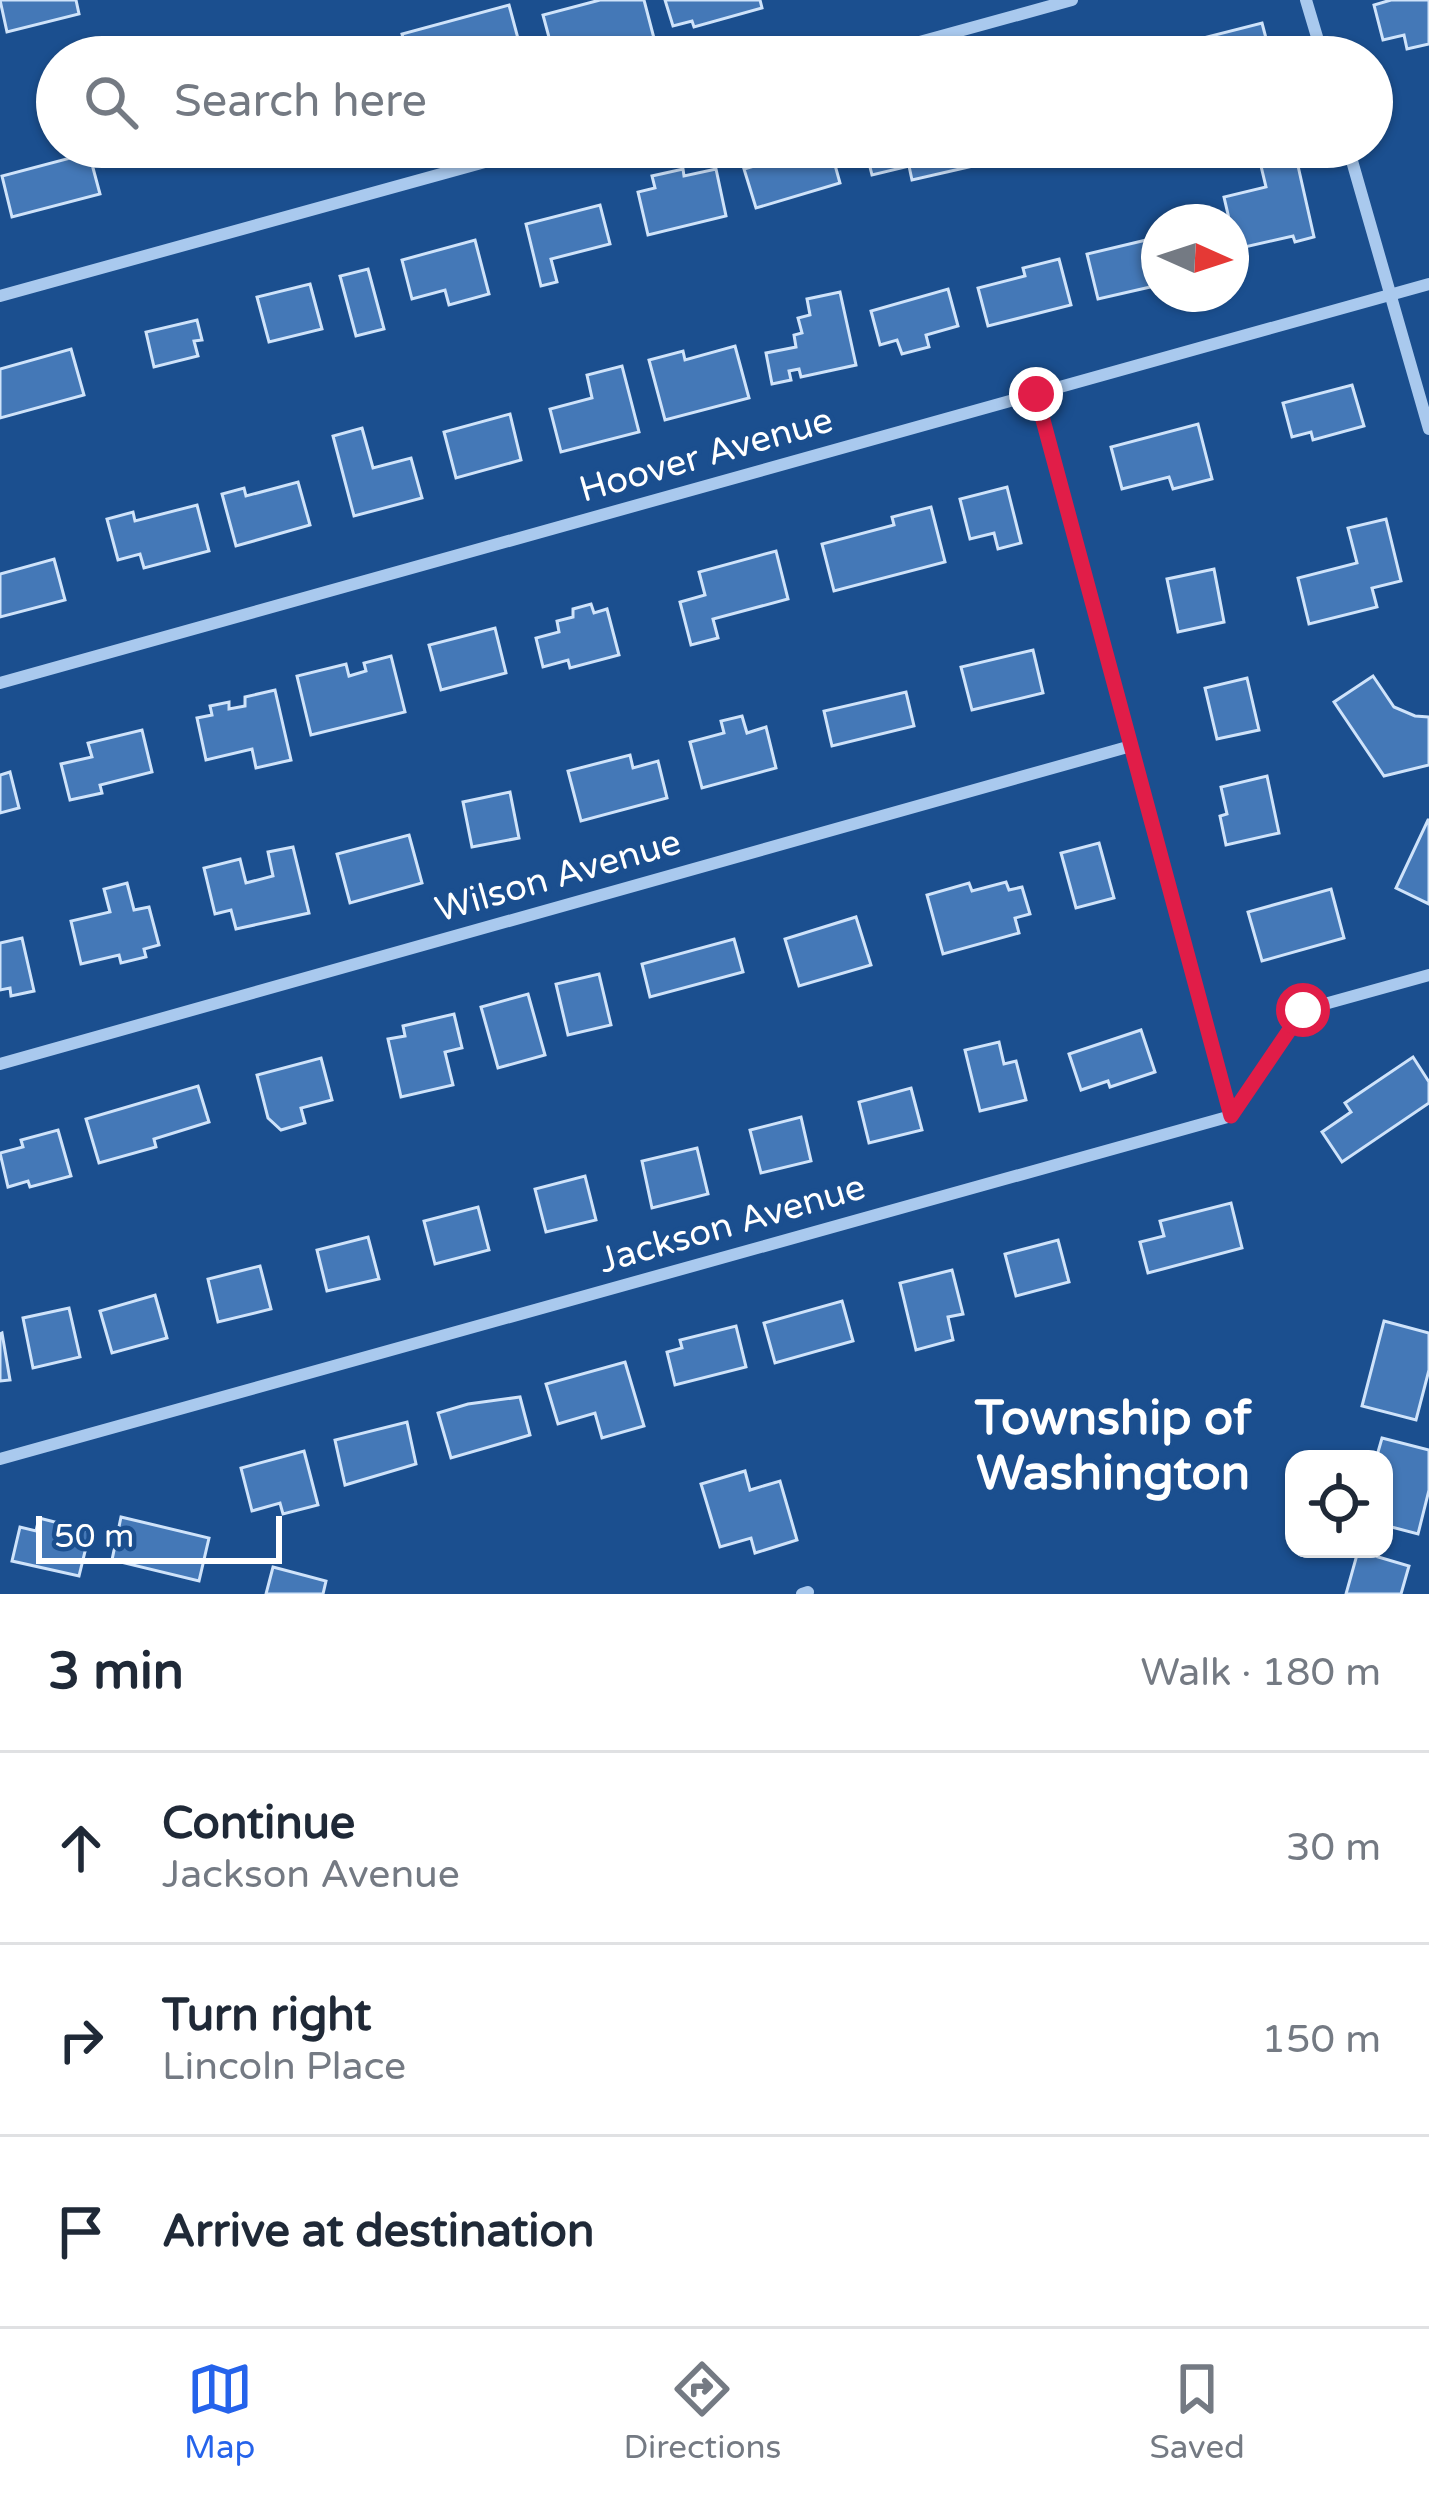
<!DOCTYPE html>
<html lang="en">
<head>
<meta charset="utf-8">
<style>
  :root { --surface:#fff; --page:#f2f2f3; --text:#1f2937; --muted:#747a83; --line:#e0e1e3; --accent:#2563eb }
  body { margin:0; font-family:"Varela Round",sans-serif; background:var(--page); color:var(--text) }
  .controls { position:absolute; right:36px; bottom:36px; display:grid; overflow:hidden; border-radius:24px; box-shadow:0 3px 9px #0004 }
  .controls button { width:108px; height:108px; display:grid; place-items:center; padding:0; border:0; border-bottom:3px solid var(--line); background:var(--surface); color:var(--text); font:60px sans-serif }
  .compass { position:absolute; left:1141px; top:204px; width:108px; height:108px; border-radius:50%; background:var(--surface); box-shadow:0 3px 9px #0004; rotate:93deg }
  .scale { position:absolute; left:36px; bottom:30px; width:246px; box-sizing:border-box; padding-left:12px; border:6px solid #fff; border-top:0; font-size:33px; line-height:42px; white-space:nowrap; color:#fff; -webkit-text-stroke:9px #1b4f8f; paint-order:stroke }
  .stop { position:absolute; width:36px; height:36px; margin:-27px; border:9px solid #e11d48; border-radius:50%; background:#fff }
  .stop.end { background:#e11d48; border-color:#fff; box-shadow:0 3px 12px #0008 }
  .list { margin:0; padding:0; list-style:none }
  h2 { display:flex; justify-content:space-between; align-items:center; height:156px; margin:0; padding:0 48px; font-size:51px }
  h2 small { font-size:39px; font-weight:400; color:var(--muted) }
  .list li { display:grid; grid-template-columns:78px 1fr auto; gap:36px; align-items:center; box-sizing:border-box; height:192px; padding:0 48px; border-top:3px solid var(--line) }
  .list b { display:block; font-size:45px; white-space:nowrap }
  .list p { margin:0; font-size:39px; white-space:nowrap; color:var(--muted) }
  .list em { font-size:39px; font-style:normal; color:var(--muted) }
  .icon { flex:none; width:66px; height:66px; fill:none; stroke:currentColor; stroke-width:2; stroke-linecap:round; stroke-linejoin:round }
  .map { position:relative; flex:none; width:1429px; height:1594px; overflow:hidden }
  .search { position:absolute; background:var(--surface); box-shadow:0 3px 9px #0004; left:36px; right:36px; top:36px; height:132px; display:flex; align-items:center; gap:30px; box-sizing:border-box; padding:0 42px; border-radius:66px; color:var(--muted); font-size:45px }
  .sheet { height:732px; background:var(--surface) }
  nav { display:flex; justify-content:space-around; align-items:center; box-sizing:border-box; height:168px; border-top:3px solid var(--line); background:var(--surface); font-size:33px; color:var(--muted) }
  nav a { display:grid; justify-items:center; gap:6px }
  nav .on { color:var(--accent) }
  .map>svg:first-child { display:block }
  .building { fill:#4478b7; stroke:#cfe3fa; stroke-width:3 }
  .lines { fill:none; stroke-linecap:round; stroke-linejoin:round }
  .minor { stroke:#a9c9ee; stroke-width:12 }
  .route { stroke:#e11d48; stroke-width:15 }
  .labels { text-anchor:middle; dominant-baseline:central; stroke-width:9; stroke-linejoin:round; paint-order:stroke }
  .street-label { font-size:36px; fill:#fff; stroke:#1b4f8f }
  .district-label { font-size:48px; font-weight:bold; fill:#fff; stroke:#1b4f8f }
</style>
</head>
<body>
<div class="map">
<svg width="1429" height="1594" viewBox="0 0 1429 1594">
  <rect width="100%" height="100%" fill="#1b4f8f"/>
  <g class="building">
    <path d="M0,0H76L79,14L7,32Z"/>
    <path d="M600,0H644L655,42L599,57H592L589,47L554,56L543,15Z"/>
    <path d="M665,0H760L762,8L694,27L692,21L673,26Z"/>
    <path d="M1429,0V44L1407,49L1404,35L1383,40L1374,5L1391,0Z"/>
    <path d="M509,5L523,57H408L402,34Z"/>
    <path d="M1262,23L1271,57H1208L1203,38Z"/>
    <path d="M1176,44L1179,57H1121Z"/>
    <path d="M195,147H255L227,153L229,160L199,166Z"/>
    <path d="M819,147H830L840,183L756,208L744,169Z"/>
    <path d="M865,147H990L974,151L977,165L912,180L909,166L872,175Z"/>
    <path d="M89,153L100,194L12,217L2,176Z"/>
    <path d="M1296,157L1314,237L1295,242L1293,236L1236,249L1224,197L1266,187L1261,166Z"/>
    <path d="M683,169L684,176L716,169L726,216L648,235L638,192L655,188L652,176Z"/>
    <path d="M600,205L610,244L551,259L557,282L541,286L526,224Z"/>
    <path d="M1159,237V285L1098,299L1087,254Z"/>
    <path d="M475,240L489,294L449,305L445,290L412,299L402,260Z"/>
    <path d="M1059,259L1071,305L988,326L978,288L1025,276L1023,268Z"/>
    <path d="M368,269L384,329L356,336L340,276Z"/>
    <path d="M310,284L322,329L269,342L257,297Z"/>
    <path d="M948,289L958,326L926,335L929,347L902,354L897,340L880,345L871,311Z"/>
    <path d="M840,292L856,365L801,377L799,369L789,371L791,380L772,384L766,353L796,347L794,335L802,333L798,318L810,315L807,299Z"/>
    <path d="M197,320L202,340L194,341L198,356L154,367L146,332Z"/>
    <path d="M735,346L749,398L665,420L649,360L683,351L685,360Z"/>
    <path d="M71,349L84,395L0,418V369Z"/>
    <path d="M622,366L639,432L561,452L550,409L592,398L587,375Z"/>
    <path d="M1352,385L1364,426L1313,440L1311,432L1292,437L1283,403Z"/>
    <path d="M510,414L521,460L456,478L444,432Z"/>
    <path d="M1198,424L1212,479L1173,489L1169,477L1122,489L1111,447Z"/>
    <path d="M362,428L373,468L411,458L422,498L354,516L333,436Z"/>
    <path d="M298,482L310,525L236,546L222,494L244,488L246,496Z"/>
    <path d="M1007,487L1021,543L998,549L994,533L970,539L960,499Z"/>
    <path d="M197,505L209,551L144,568L140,554L118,560L107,519L133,512L135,521Z"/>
    <path d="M931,507L945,562L834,591L822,544L894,525L892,517Z"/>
    <path d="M1386,519L1401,581L1372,588L1377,607L1309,624L1298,578L1357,563L1348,528Z"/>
    <path d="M776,551L788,599L713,619L718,638L691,645L680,602L705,595L699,572Z"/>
    <path d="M54,559L65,600L0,617V574Z"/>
    <path d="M1214,569L1224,622L1178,632L1167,579Z"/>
    <path d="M591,604L594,613L607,609L619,655L570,668L568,660L543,667L536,638L559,632L557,621L573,617V609Z"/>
    <path d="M495,628L506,673L441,690L429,645Z"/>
    <path d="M1033,650L1043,693L972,710L961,667Z"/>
    <path d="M391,656L405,712L311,735L297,676L346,664L349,676L366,671L364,663Z"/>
    <path d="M1373,676L1394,707L1415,716L1429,717V765L1384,776L1334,702Z"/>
    <path d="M1247,678L1259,730L1217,739L1205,688Z"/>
    <path d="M275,690L291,760L256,768L252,749L206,760L197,718L212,715L210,706L229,702V709L245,706V697Z"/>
    <path d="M906,692L914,726L832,746L824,711Z"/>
    <path d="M742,716L747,733L766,727L776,768L702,788L690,742L724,733L721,721Z"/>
    <path d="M142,730L152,772L100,785L102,793L70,800L61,764L92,757L88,743Z"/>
    <path d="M630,755L633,768L658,761L667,798L581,821L568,771Z"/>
    <path d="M10,772L19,808L0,813V775Z"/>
    <path d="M1267,776L1279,833L1226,845L1220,816L1227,814L1221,787Z"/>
    <path d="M510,792L519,838L472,847L463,802Z"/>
    <path d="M1428,820H1429V904L1396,888Z"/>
    <path d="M409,835L422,883L350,903L337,854Z"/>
    <path d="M1099,843L1114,898L1076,908L1061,853Z"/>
    <path d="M293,847L309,913L236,929L231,910L215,914L204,868L240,859L246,883L273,876L268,852Z"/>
    <path d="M1006,882L1009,890L1022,887L1030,914L1015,918L1019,933L943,954L927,895L969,883L972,891Z"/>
    <path d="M127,883L134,910L149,907L159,945L144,949L146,957L121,963L119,955L81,964L71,921L110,912L104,889Z"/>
    <path d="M1331,889L1344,938L1262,961L1248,912Z"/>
    <path d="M856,917L871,965L799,986L785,939Z"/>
    <path d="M22,938L34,991L11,996L10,988L0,990V943Z"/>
    <path d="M734,939L743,972L650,997L642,964Z"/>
    <path d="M599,974L611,1025L568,1035L556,984Z"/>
    <path d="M528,994L545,1055L498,1068L481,1007Z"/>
    <path d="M454,1014L462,1048L445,1052L453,1085L401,1097L388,1039L405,1036L403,1026Z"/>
    <path d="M1141,1030L1155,1072L1110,1087L1108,1081L1081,1090L1069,1054Z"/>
    <path d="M999,1042L1004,1064L1016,1061L1026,1100L980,1111L965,1050Z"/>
    <path d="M1413,1057L1429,1082V1103L1342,1162L1322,1132L1351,1112L1345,1103Z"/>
    <path d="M321,1058L332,1100L301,1108L305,1123L281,1130L268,1118L257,1075Z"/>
    <path d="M198,1086L209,1122L154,1139L156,1147L99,1163L86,1119Z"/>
    <path d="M911,1088L922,1130L869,1143L859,1102Z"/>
    <path d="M801,1117L811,1161L761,1173L750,1130Z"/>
    <path d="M58,1130L71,1176L30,1187L28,1181L8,1187L0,1153L23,1147L21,1140Z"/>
    <path d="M697,1148L708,1194L652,1208L642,1161Z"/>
    <path d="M585,1176L596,1220L546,1232L535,1189Z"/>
    <path d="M1231,1203L1242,1248L1148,1273L1140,1242L1164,1236L1160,1221Z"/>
    <path d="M478,1207L489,1250L435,1264L424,1221Z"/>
    <path d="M368,1237L379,1279L327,1291L317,1250Z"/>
    <path d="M1058,1240L1069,1282L1016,1296L1005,1254Z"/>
    <path d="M260,1266L271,1309L218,1322L208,1279Z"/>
    <path d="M952,1270L963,1314L948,1317L953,1340L916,1350L900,1283Z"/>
    <path d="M155,1295L167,1338L112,1353L100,1311Z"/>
    <path d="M842,1301L853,1341L775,1363L764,1323Z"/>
    <path d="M69,1308L80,1357L33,1368L23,1318Z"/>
    <path d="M1384,1321L1429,1333V1370L1416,1420L1362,1406Z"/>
    <path d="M736,1326L746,1367L675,1385L667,1352L682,1348L680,1340Z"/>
    <path d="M2,1333L10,1380L0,1381V1334Z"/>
    <path d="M625,1362L644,1426L602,1438L595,1413L558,1424L546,1384Z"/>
    <path d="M520,1397L530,1435L451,1458L438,1413L468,1404Z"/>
    <path d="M407,1422L416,1464L345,1485L335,1440Z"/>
    <path d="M1382,1438L1429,1450V1490L1418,1534L1384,1525V1459H1376Z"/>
    <path d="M304,1451L318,1505L283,1514L280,1503L252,1511L241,1468Z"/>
    <path d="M745,1471L750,1490L780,1481L797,1540L755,1553L751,1538L720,1547L701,1484Z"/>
    <path d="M121,1517L209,1538L199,1581L112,1560Z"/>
    <path d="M39,1518L90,1531L79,1576L12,1561L20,1527L36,1531Z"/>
    <path d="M1358,1551L1409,1566L1401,1594H1346Z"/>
    <path d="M273,1567L326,1581L323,1594H266Z"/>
  </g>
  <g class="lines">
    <g class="minor">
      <path d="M1306,0L1323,57"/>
      <path d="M865,57L1072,0"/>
      <path d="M1348,147L1429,429"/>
      <path d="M0,296L539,147"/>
      <path d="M1036,394L1231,1116"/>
      <path d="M0,683L1429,284"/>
      <path d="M0,1064L1131,746"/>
      <path d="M0,1459L1231,1116L1303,1010L1429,975"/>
      <path d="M802,1594L808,1592"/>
    </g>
  </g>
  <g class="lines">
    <path class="route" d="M1036,394L1231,1116L1303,1010"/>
  </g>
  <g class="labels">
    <g class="street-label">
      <text transform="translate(706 455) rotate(-16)">Hoover Avenue</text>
      <text transform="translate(558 876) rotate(-16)">Wilson Avenue</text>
      <text transform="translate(732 1224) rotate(-16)">Jackson Avenue</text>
    </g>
    <g class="district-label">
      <text x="1113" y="1419">Township of<tspan x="1113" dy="55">Washington</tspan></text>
    </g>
  </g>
</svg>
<div class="controls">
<button><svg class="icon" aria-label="locate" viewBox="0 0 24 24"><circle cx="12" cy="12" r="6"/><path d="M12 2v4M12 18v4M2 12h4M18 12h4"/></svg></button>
</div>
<svg class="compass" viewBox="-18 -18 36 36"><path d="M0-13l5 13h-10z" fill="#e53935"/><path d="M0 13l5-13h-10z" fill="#747a83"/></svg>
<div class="scale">50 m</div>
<div class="stop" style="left:1303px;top:1010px"></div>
<div class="stop end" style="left:1036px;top:394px"></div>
<div class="search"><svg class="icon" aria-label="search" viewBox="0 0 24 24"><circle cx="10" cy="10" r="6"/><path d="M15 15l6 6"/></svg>Search here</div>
</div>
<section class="sheet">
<h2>3 min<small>Walk · 180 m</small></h2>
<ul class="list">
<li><svg class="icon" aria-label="ahead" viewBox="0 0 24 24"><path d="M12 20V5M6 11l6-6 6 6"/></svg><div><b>Continue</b><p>Jackson Avenue</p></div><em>30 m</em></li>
<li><svg class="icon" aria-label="right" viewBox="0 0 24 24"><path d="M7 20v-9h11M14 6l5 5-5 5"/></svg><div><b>Turn right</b><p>Lincoln Place</p></div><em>150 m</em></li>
<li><svg class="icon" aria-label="arrive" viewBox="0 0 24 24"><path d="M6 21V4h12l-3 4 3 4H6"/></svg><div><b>Arrive at destination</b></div></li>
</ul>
</section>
<nav>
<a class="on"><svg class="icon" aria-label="map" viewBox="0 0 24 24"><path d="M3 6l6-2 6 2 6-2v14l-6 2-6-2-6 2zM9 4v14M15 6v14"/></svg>Map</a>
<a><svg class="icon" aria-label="directions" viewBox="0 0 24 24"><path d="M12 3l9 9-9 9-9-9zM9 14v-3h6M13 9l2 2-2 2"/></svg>Directions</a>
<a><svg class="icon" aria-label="saved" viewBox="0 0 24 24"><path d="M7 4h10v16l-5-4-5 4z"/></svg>Saved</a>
</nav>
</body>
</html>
